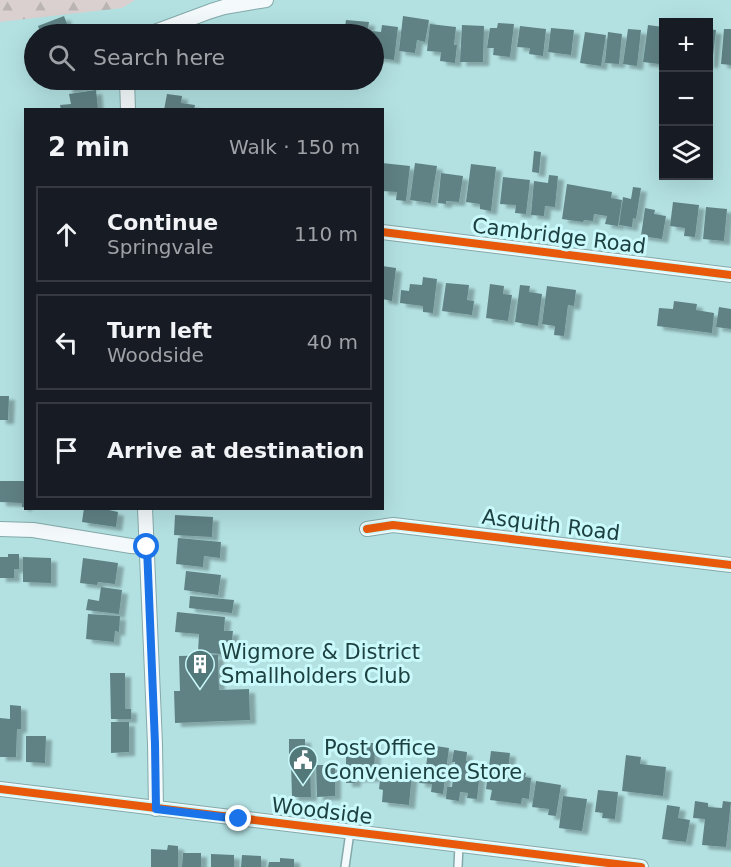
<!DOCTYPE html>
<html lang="en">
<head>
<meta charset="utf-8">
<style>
  :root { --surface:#171b24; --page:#20242c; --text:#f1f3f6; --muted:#9ea1a6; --line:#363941 }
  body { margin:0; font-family:"DejaVu Sans",sans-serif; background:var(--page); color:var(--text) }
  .controls { position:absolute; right:18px; top:18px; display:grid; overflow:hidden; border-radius:0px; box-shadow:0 6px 24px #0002 }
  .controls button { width:54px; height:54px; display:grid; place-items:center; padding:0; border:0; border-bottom:2px solid var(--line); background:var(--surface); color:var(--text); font:30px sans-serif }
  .stop { position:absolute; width:18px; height:18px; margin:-14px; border:4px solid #1a73e8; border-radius:50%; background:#fff }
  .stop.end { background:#1a73e8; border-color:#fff; box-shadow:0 2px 6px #0008 }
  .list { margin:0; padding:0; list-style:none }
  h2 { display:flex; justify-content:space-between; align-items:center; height:78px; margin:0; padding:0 24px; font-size:26px }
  h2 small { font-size:20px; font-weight:400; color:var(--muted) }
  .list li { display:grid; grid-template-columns:39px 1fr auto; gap:18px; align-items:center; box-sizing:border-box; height:96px; margin:0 12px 12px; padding:0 12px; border:2px solid var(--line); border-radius:0px }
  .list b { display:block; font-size:22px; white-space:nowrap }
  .list p { margin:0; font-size:20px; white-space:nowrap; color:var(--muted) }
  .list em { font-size:20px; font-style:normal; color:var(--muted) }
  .icon { flex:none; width:33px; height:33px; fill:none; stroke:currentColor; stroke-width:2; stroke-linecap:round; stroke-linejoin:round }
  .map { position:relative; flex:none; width:731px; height:867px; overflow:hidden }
  .search { position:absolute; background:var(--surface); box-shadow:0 6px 24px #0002; left:24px; top:24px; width:360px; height:66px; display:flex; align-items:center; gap:15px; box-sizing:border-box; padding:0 21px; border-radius:33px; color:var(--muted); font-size:22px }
  .panel { position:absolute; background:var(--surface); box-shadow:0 6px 24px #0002; left:24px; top:108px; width:360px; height:402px; border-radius:0px }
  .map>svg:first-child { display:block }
  .forest { fill:url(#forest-firs) }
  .building { fill:#608285; filter:url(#shadow) }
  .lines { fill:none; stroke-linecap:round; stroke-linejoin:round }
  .service-casing { stroke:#84a9aa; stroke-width:10 }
  .minor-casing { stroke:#84a9aa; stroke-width:16 }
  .service { stroke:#f4fafb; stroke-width:7 }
  .minor { stroke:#f4fafb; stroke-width:14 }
  .cycleway-casing { stroke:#caf9fb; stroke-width:11 }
  .cycleway { stroke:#e8590c; stroke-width:8 }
  .route { stroke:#1a73e8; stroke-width:8 }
  .labels { text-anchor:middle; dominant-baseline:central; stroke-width:6; stroke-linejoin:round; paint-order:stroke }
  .street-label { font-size:21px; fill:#1d4041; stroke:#caf9fb }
  .poi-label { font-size:21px; fill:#1d4041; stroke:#caf9fb; text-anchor:start }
</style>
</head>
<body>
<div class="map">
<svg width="731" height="867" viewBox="0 0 731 867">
  <defs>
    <pattern id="forest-firs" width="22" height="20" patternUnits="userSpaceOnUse" patternTransform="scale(1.5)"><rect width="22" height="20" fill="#dad0d0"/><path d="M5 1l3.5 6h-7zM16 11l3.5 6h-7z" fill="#bbb4b4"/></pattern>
    <filter id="shadow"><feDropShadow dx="6" dy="4" stdDeviation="1.5" flood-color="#0004"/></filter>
  </defs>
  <rect width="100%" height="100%" fill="#b3e1e2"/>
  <path class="forest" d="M0,0H135L122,8L0,22Z"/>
  <g class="building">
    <path d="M64,16L71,34H41L38,26Z"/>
    <path d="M403,16L429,20L425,42L417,40L415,53L399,51Z"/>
    <path d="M346,20L369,22L367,34H330V31L344,33Z"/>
    <path d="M498,23L514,24L510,57L493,55L494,48H487L490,28H497Z"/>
    <path d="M270,24L272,34H233L232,30Z"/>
    <path d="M430,24L456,27L454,45H457L455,63L440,61L441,52L427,51Z"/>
    <path d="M382,25L398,27L394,60L374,57V34H371L372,31L381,32Z"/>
    <path d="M462,25L484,26L483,62H460Z"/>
    <path d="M648,25L663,27L659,64L643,62Z"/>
    <path d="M520,26L546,29L543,56L529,54L530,48L517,47Z"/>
    <path d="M551,28L574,30L571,55L548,52Z"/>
    <path d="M628,29L641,30L637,66L623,64Z"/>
    <path d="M708,29L716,30L712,64H708Z"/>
    <path d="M724,29H731V65L721,64Z"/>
    <path d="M585,32L606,35L601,66L580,63Z"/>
    <path d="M608,32L622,34L619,64L605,63Z"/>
    <path d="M66,80H93L94,86L67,90Z"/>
    <path d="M96,90L98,110H61L60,105L71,104L69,94Z"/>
    <path d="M167,94L182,96L181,103L195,105L194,110H164Z"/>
    <path d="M534,151L541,152L539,173L532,172Z"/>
    <path d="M382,163L410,166L406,201L396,200L397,192L382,191Z"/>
    <path d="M415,163L437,166L431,203L410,200Z"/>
    <path d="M471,164L496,167L491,211L480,209V204L466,202Z"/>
    <path d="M441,173L463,176L459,202L446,201V204L438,203Z"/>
    <path d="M549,175L558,176L555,207L545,206L544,216L531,215L534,181L548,183Z"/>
    <path d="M503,177L530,180L526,214L515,213L516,205L500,204Z"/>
    <path d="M567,184L612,192L611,198L622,200L618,226L605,224L607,216L594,214L593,221L584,220L583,222L562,219Z"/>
    <path d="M633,187L641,188L636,219L633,218L632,227L619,225L623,197L631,199Z"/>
    <path d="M673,202L699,205L695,237L684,236L685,228L670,226Z"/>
    <path d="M706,207L727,209L724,241L703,239Z"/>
    <path d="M645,208L655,210L654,214L666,216L662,239L641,236Z"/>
    <path d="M382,266L396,268L392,301L382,299Z"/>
    <path d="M423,277L437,279L433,313L423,312V306L400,303L401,290L409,291L410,284L422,285Z"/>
    <path d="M446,283L469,285L467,300L474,301L472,315L442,311Z"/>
    <path d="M490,284L504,286L503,294L512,295L508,321L486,318Z"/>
    <path d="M520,285L530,286L529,292L542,294L538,326L515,322Z"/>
    <path d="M547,286L576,290L574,306L568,305L564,336L554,335L555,326L542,324Z"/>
    <path d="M674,301L697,304L696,310L714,313L712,333L657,326L659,308L673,309Z"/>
    <path d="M719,307L731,309V329L716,327Z"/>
    <path d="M0,396H9L8,420H0Z"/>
    <path d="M0,481H26V507H22V503L0,502Z"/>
    <path d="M84,508H109V510L118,512L116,527L82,522Z"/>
    <path d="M175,515L213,517L212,537L174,535Z"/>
    <path d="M178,538L221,542L220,558L204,556L203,567L176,564Z"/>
    <path d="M8,554H19V569H14V578H0V557H8Z"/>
    <path d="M23,557L51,558V583L23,582Z"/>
    <path d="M83,558L118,563L115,584L98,582L97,585L80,583Z"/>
    <path d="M186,571L221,575L218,595L184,590Z"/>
    <path d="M101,587L122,590L119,614L86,610L88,599L99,601Z"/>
    <path d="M190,596L234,600L232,613L189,608Z"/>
    <path d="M177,612L225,617L224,631H233L231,647L222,646L221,654L198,652L199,634L175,632Z"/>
    <path d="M88,614L120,616L119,632L115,631L114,642L86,639Z"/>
    <path d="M218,655L219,690L249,689L250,720L175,723L174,691H180L179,656Z"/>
    <path d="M110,673H125V709H131V719H111Z"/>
    <path d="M10,705L21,706V729H17L16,757H0V718L10,719Z"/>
    <path d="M111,722H129V752L111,753Z"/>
    <path d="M26,736H46L45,763L26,762Z"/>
    <rect x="289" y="739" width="16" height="19"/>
    <path d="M346,743H375L374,778H355V783H346Z"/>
    <path d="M429,745L449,748L443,794L431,792L432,784L419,783L421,766H426Z"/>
    <path d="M454,750L467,752L466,761L481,762L477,799L467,798L468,793L460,792L459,801L446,799L447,787H452L455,762H452Z"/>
    <path d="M491,751L510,753L508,770L526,773L525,777L531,778L529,799L522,798L521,804L490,800L492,790L486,789Z"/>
    <path d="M626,755L641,757L640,764L666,767L663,796L622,791Z"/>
    <path d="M291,761H310L311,797H292Z"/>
    <path d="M316,765H335V796L317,797Z"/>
    <path d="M397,772L412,773L409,805L382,802L383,790L379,789L380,780L395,781Z"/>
    <path d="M536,781L561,785L556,816L548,815L549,809L532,807Z"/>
    <path d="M598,790L618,792L615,819L602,818L603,813L595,812Z"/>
    <path d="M563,796L587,799L582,831L559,828Z"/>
    <path d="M695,801L708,803V807L722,808L723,801L731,802L726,847L702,845L705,819L693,818Z"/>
    <path d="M667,805L680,807L678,818L690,820L686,842L662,839Z"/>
    <path d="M168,845L178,846V867H151V849L167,850Z"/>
    <path d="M183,853H201V867H182Z"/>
    <path d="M211,854L234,855V867H211Z"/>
    <path d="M242,855L261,856V867H241Z"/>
    <path d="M280,858L294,859V867H268L269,862H280Z"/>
  </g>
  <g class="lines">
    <g class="service-casing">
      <g id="service">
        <path d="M345,867L350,832"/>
        <path d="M458,867L459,845"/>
      </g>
    </g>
    <g class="minor-casing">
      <g id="minor">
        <path d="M149,34L211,11L224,7L266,0"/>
        <path d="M127,80L128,110"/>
        <path d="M382,232L731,275"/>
        <path d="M145,508L155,744L156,809"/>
        <path d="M0,529L33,530L131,546L147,547"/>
        <path d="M367,529L393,525L731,565"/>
        <path d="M0,789L641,867"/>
      </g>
    </g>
    <use href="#service" class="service"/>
    <use href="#minor" class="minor"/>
    <g class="cycleway-casing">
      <g id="cycleway">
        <path d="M382,232L731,275"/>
        <path d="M367,529L393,525L731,565"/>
        <path d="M0,789L641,867"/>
      </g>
    </g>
    <use href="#cycleway" class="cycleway"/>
  </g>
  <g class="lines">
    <path class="route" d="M147,547L155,744L156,809L239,819"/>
  </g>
  <defs>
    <g id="building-pin" transform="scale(1.5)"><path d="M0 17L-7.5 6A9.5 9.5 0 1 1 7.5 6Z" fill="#527879" stroke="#caf9fb"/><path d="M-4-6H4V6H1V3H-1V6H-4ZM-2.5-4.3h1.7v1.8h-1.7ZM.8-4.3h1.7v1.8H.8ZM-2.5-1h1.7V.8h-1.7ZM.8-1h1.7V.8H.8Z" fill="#fff"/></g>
    <g id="civic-pin" transform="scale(1.5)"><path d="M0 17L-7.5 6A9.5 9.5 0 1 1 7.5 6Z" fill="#527879" stroke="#caf9fb"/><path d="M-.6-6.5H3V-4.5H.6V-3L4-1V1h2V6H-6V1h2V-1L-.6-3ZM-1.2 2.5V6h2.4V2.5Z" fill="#fff"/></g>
  </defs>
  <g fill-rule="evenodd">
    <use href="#building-pin" x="200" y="664"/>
    <use href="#civic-pin" x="303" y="760"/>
  </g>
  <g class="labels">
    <g class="street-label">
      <text transform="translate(559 236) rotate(7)">Cambridge Road</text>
      <text transform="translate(551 525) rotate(7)">Asquith Road</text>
      <text transform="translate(322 811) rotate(7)">Woodside</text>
    </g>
    <g class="poi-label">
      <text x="221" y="652">Wigmore &amp; District<tspan x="221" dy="24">Smallholders Club</tspan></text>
      <text x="324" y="748">Post Office<tspan x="324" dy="24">Convenience Store</tspan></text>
    </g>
  </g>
</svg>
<div class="controls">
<button>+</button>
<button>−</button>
<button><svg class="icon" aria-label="layers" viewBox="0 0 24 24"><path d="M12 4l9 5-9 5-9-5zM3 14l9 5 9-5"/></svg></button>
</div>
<div class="stop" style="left:147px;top:547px"></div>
<div class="stop end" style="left:239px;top:819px"></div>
<div class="search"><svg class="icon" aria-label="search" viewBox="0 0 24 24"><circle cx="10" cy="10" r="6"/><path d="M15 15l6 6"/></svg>Search here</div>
<section class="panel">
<h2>2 min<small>Walk · 150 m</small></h2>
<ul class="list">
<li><svg class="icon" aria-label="ahead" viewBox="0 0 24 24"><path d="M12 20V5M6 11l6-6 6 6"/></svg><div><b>Continue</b><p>Springvale</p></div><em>110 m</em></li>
<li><svg class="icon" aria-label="left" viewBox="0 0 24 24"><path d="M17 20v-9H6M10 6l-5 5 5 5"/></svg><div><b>Turn left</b><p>Woodside</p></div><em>40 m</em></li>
<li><svg class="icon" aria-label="arrive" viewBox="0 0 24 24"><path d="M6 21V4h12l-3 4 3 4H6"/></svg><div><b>Arrive at destination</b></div></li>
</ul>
</section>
</div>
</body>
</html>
